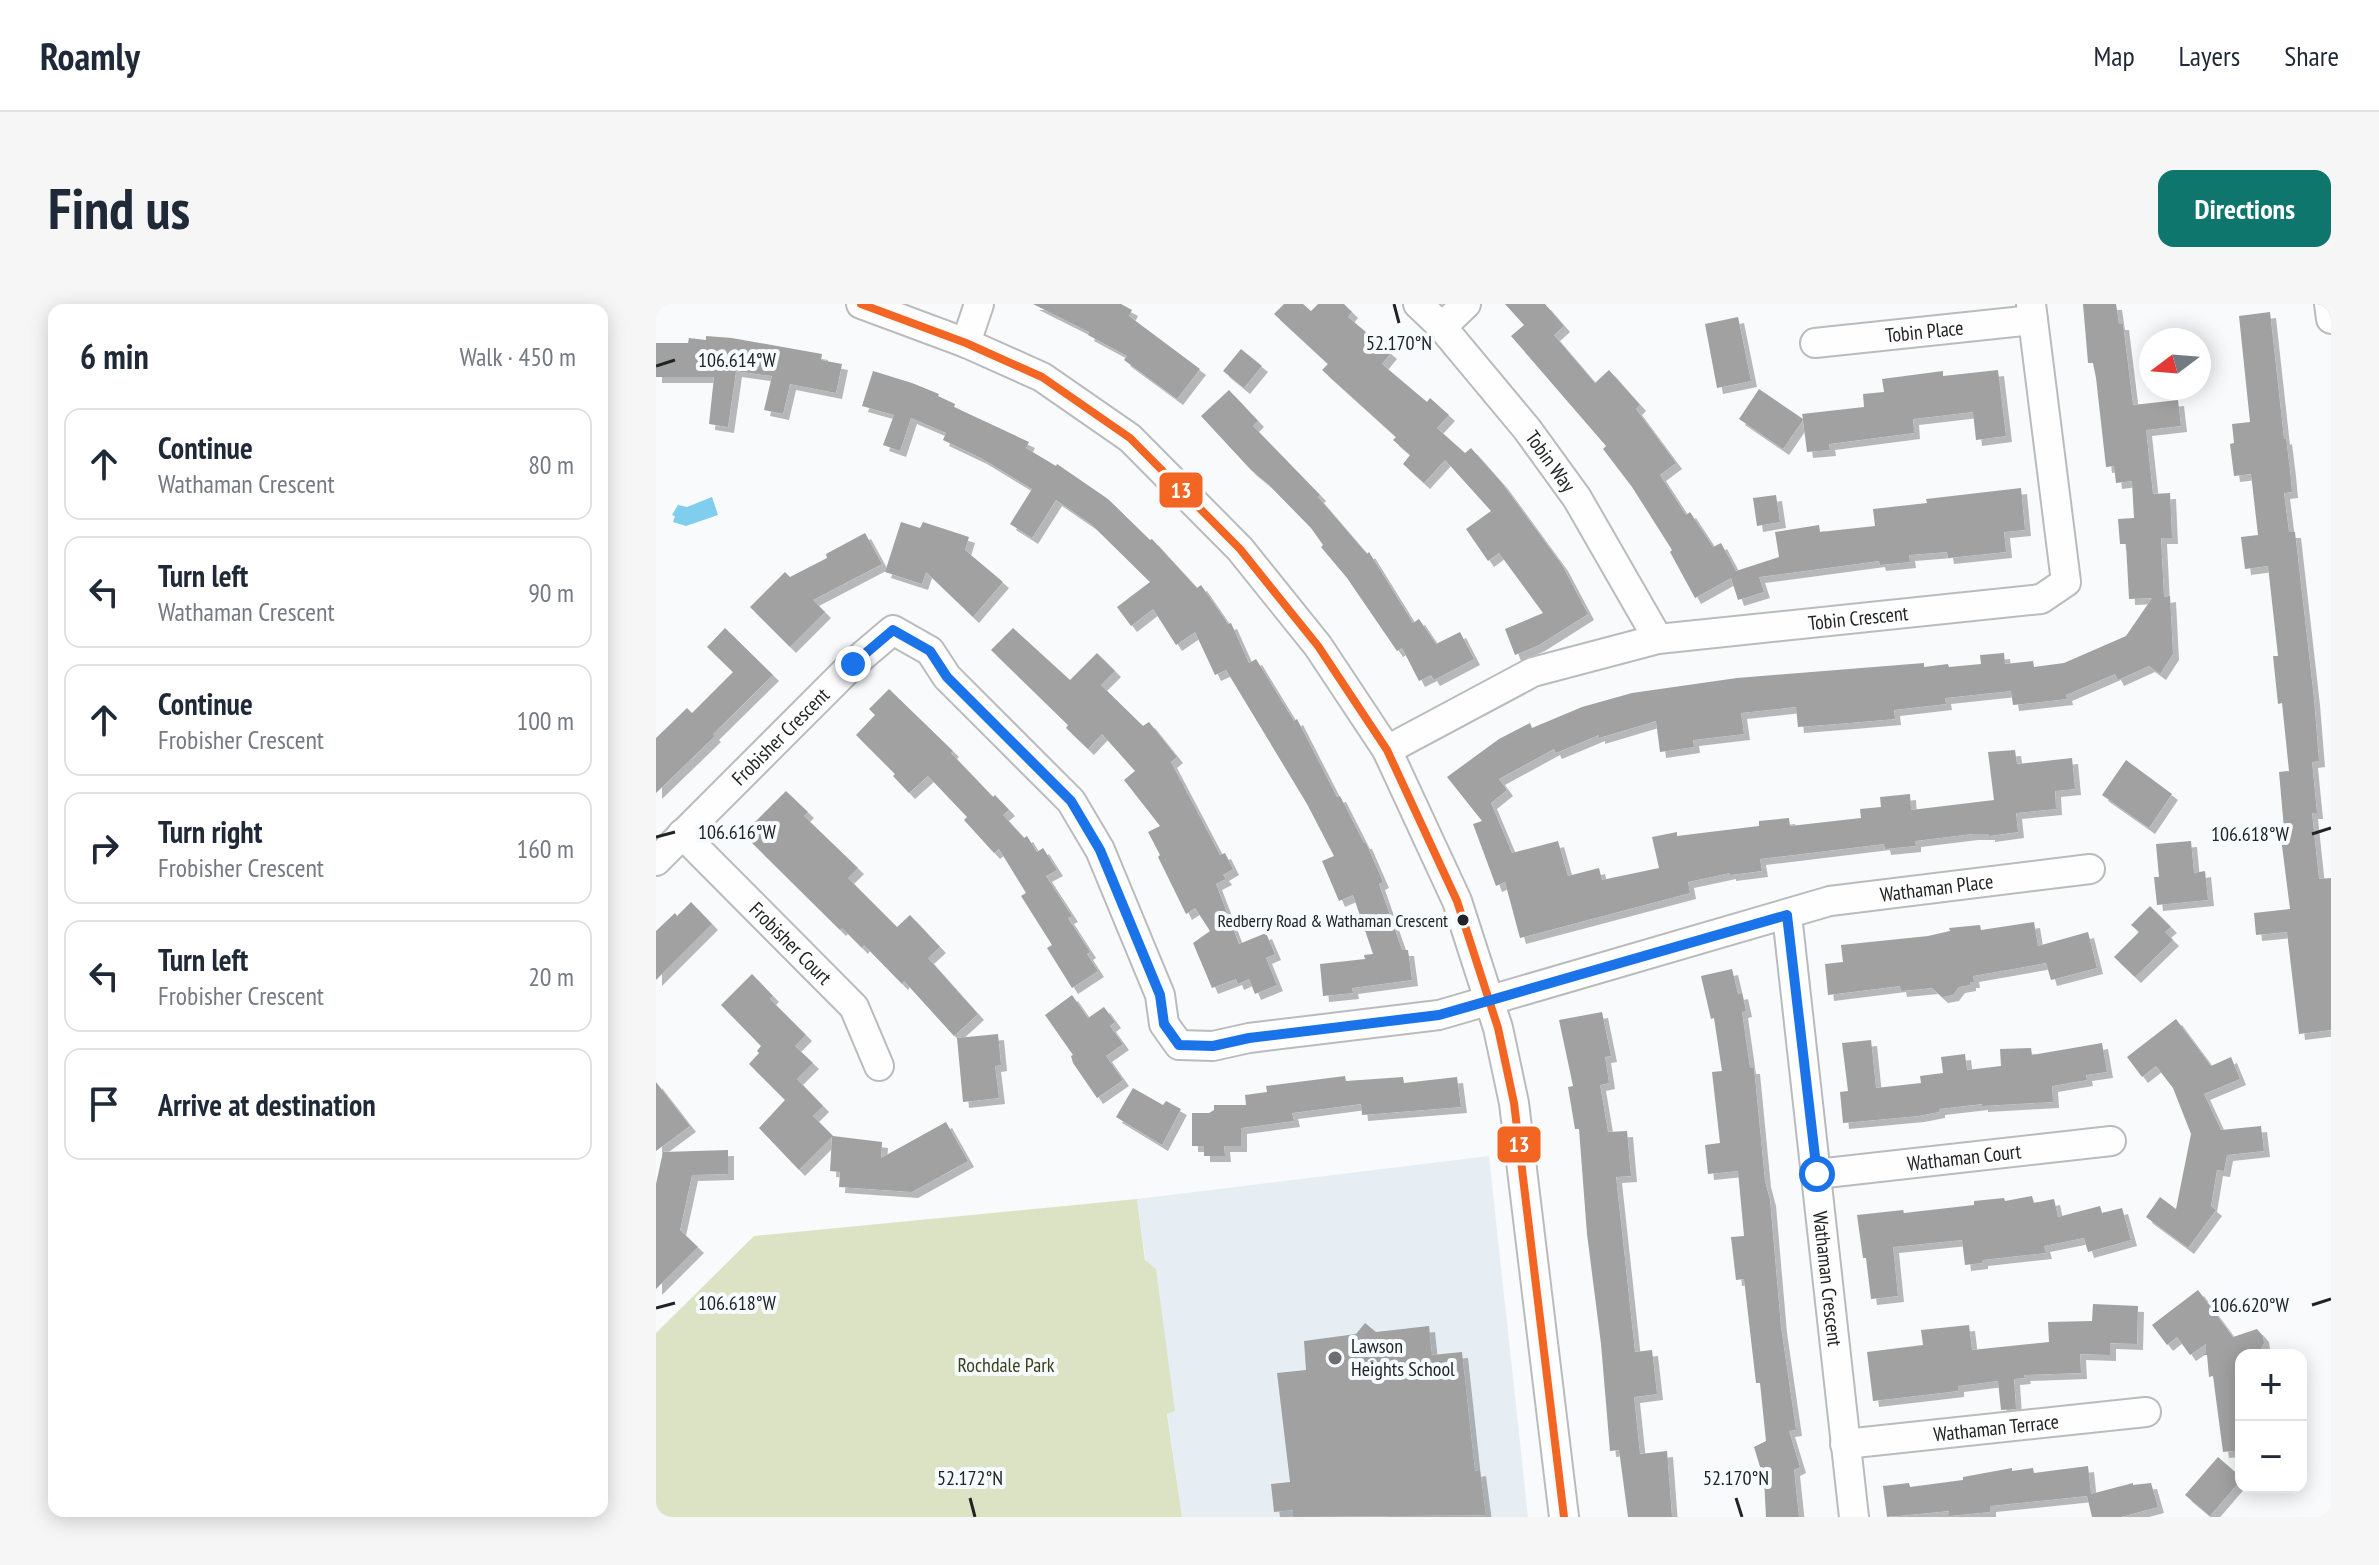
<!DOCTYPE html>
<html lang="en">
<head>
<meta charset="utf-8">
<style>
  :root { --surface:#fff; --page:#f6f6f7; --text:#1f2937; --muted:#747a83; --line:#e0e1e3; --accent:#0f766e }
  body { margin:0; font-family:"PT Sans Narrow",sans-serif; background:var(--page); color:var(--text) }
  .controls { position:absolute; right:24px; bottom:24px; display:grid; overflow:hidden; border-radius:16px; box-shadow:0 4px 20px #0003 }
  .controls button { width:72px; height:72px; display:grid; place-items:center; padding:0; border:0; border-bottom:2px solid var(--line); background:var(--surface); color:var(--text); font:40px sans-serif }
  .compass { position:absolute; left:1483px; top:24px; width:72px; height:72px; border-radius:50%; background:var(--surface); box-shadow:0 4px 20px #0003; rotate:254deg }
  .stop { position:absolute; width:24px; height:24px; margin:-18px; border:6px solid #1a73e8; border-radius:50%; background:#fff }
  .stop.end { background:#1a73e8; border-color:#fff; box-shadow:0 2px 8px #0008 }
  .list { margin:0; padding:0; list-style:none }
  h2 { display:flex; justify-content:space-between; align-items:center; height:104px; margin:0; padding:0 32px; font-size:34px }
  h2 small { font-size:26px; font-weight:400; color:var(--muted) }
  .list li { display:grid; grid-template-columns:52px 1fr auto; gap:24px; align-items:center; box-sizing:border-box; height:112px; margin:0 16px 16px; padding:0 16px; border:2px solid var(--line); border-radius:16px }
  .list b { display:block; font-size:30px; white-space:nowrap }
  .list p { margin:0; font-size:26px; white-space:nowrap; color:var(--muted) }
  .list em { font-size:26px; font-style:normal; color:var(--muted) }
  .icon { flex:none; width:44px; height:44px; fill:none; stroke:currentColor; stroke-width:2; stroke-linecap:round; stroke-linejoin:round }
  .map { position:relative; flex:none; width:1675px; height:1213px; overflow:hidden; border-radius:16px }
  header { display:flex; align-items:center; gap:48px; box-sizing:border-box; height:112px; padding:0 40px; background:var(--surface); border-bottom:2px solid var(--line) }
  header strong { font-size:38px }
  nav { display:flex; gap:44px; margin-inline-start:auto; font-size:28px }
  .intro { display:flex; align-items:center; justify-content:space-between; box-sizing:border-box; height:192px; padding:0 48px }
  h1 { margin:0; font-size:56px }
  .button { padding:20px 36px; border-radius:16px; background:var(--accent); color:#fff; font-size:28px; font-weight:700 }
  main { display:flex; gap:48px; padding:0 48px }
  aside { flex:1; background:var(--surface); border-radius:16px; box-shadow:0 4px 20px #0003 }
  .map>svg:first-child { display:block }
  .built { fill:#e7eef3 }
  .green { fill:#dce3c5 }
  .water { fill:#80ceed }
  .building { fill:#a1a1a2; filter:url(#shadow) }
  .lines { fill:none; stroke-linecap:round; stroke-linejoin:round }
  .minor-casing { stroke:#b9bbbd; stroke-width:32 }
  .minor { stroke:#fefeff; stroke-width:28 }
  .bus-1-casing { stroke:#f6fbfe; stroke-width:14 }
  .bus-1 { stroke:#f26522; stroke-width:8 }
  .route { stroke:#1a73e8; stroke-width:10 }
  .ticks { fill:none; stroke:#212324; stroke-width:3 }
  .bus-dot { fill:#212324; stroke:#f6fbfe; stroke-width:3 }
  .poi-dot { fill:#6c6e70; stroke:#f6fbfe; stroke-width:3 }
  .labels { text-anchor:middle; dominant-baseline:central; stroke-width:8; stroke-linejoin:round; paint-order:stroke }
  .bus-label { font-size:18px; fill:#212324; stroke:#f6fbfe; text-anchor:end }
  .street-label { font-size:20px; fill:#212324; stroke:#f6fbfe }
  .poi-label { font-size:20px; fill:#212324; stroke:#f6fbfe; text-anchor:start }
  .park-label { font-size:20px; fill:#3b411b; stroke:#f6fbfe }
  .ticks-label { font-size:20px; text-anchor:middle; fill:#212324; stroke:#f6fbfe; stroke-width:8; stroke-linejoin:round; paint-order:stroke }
  .line-badge { stroke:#f6fbfe; stroke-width:3 }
  .badge-label { font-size:22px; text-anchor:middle; font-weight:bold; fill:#fff }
</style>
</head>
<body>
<header>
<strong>Roamly</strong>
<nav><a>Map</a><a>Layers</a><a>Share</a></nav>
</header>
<div class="intro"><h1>Find us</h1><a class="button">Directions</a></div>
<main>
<aside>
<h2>6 min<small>Walk · 450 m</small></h2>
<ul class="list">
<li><svg class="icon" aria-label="ahead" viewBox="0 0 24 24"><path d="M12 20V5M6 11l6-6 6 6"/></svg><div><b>Continue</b><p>Wathaman Crescent</p></div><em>80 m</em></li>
<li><svg class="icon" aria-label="left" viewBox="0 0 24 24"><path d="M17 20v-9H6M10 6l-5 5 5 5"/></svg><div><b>Turn left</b><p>Wathaman Crescent</p></div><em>90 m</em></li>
<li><svg class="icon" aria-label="ahead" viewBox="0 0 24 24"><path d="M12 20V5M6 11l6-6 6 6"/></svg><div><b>Continue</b><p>Frobisher Crescent</p></div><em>100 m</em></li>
<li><svg class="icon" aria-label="right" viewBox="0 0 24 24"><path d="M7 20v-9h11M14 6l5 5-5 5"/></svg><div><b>Turn right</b><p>Frobisher Crescent</p></div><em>160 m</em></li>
<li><svg class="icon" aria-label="left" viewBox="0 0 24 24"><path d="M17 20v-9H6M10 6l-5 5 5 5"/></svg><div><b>Turn left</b><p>Frobisher Crescent</p></div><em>20 m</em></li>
<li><svg class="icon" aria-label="arrive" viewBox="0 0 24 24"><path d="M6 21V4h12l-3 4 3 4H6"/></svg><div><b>Arrive at destination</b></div></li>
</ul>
</aside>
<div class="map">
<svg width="1675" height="1213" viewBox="0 0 1675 1213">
  <defs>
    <filter id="shadow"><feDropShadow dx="6" dy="6" stdDeviation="0" flood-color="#0004"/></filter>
  </defs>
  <rect width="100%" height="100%" fill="#f8fafc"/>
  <path class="built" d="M833,852L872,1213H526L481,895Z"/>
  <path class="green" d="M481,895L489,956L500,965L519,1107L511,1110L526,1213H0V1029L98,932Z"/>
  <path class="water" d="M56,193L62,211L30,222L17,218L19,212L16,211L22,201L31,203Z"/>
  <g class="building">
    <path d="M377,0H465L476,6L473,12L544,65L521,95L468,56L471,52L432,31L433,28Z"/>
    <path d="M628,0H647L655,7L662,0H688L696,8L692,13L735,49L726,60L771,98L774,94L793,111L781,124L809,149L815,144L846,179L906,261L932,310L883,341L859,351L849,325L887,309L843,249L832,257L810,225L835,207L789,156L768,179L747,160L754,151L737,136L740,133L666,66L672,60L618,10Z"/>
    <path d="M849,0H889L908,22L898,31L939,79L953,66L984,101L980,105L1020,159L1004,171L1030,211L1034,208L1057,243L1065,239L1080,267L1123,253L1119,228L1163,221L1164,228L1219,222L1217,205L1271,199L1270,195L1365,184L1369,226L1348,228L1350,248L1292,254L1291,248L1253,251L1254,258L1224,261L1223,257L1103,273L1108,288L1082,296L1075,274L1039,294L1014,248L1016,246L976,183L947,145L950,142L855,32L868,21Z"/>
    <path d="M1427,0H1460L1463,20H1467L1477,101L1522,96L1525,122L1490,126L1497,190L1514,189L1516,234H1505L1508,293L1514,292L1517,350L1504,370L1493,362L1462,376L1459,370L1410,391L1411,395L1357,401L1355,387L1289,394L1290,400L1238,406L1239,415L1193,419L1142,423L1140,403L1085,409L1088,430L1037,436L1038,443L1004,448L1000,417L943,434V431L900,449L898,445L843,475L851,486L835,499L856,549L902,537L912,572L943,564L946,576L1003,564L996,533L1021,528V532L1103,522V517L1133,514L1134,522L1205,514L1204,505L1225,503L1224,493L1254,490L1255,506L1338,496L1332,448L1359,446L1361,460L1416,454L1419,485L1399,487L1400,505L1360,509L1362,528L1333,532V530H1316L1259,537V542L1229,545L1228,540L1104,555L1106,567L1074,571V569L1032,578L1034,589L864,634L849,578L840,582L817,520L826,517L791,473L843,435L874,419L876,424L926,403L976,389L1081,374L1268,359V363L1292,360L1293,363L1325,360L1324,351L1348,349L1349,360L1377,357L1378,363L1408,359L1470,332L1496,294L1473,295L1470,240H1464L1462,215L1478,214L1476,177L1460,179L1458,162L1450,163L1440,74L1437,59H1432Z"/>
    <path d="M1614,8L1628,135L1630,134L1634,166L1636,188L1628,189L1633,228H1639L1658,395L1663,457L1656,458L1661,509H1656L1663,575L1675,574V726L1643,730L1631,628L1600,631L1598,609L1634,605L1624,526L1628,525L1623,468L1633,467L1626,399L1622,400L1617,352H1622L1612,262L1589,265L1585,233L1602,231L1595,170L1578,172L1574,140L1578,139L1576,120L1594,118L1583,12Z"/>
    <path d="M1082,13L1095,77L1061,84L1049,20Z"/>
    <path d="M50,32L76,34L166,50L165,56L186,60L180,89L134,80L127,110L108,106L116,72L80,67L72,123L53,120L58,73H0V39H32L33,34L50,36Z"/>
    <path d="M585,45L606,62L588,84L567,67Z"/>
    <path d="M1342,66L1350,132L1320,136L1317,108L1257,115L1258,129L1173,140L1174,146L1151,148L1147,116L1127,145L1083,115L1103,85L1147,115L1146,110L1208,103L1207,90L1228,88L1226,75L1287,67V72Z"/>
    <path d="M217,67L256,79L283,90L282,92L299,100L298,103L373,138L370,144L400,162L401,160L452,195L494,236L496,235L541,284L545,281L572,320L575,319L593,359L600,355L638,417L641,415L681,493L684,492L708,539H710L727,578L723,580L746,646H752L756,676L696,684L697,689L667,692L664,660L709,655L708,651L717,650L697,591L683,597L666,557L678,552L651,500L570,366L559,371L539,328L520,341L497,305L475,322L461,303L494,278L435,220L400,196L376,234L354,220L376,185L325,154L287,136L290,129L255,114L244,147L227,141L238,111L206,102Z"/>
    <path d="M573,86L602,117L597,122L664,191L662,193L711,250L713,248L757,319L763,315L780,340L804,328L818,355L778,376L775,371L763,377L746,344L741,347L691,274L665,243L667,241L655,224L612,180L595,166L545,112Z"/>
    <path d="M1120,191L1124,218L1101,222L1097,194Z"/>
    <path d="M245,218L264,224L267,218L313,233L309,246L347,278L317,313L270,268L266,280L229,268Z"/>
    <path d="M209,229L226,260L157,296L169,308L134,343L94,303L129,268L134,273L171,254L170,250Z"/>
    <path d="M69,324L117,371L57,430L59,432L0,489V434L31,404L36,409L77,368L51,343Z"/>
    <path d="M357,324L414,376L441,349L459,367L445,381L487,422L493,418L521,453L515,458L564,551L569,549L577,565L567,571L570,575L560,580L583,640L610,629L619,650L610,654L621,681L599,690L593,675L582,680L580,675L556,684L537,639L554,627L539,604L530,610L502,553L504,551L492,528L504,522L468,476L479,467L446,430L432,445L410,424L412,421L335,346Z"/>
    <path d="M233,385L297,447L295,449L337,493L339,491L353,506L347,511L368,534L371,532L381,548L387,544L401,566L390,572L416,612L412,614L434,648L431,650L442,667L416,684L391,644L396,641L365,592L370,589L343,545L338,549L308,516L311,513L272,472L253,489L237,472L239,470L200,431L219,411L213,405Z"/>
    <path d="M1470,456L1516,490L1493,524L1446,491Z"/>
    <path d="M130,487L152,508L148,512L202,564L192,574L241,623L254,611L284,643L272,654L322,710L298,732L248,677L246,680L208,641L206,644L186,624L184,626L87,530Z"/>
    <path d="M1535,537L1538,569L1549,567L1552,596L1501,601L1498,573H1503L1500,540Z"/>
    <path d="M35,598L56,620L0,676V627L19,609L21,612Z"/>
    <path d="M1494,602L1515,623L1509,628L1517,636L1479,673L1458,653L1483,628L1475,621Z"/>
    <path d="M1378,618L1382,642L1432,628L1441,664L1395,676L1390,659L1317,672L1318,678H1314V681L1303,683L1297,691L1286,693L1276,684L1245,687L1244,682L1172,691L1169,660L1187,658L1185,641L1272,632L1294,627L1293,624L1324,621L1325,626Z"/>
    <path d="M1076,665L1082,690L1086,689L1090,707L1086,708L1094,764H1098L1109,877L1114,896L1125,1023L1140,1126L1133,1127L1144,1163L1138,1166L1143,1213H1110L1108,1176L1098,1143L1110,1137L1104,1079H1100L1088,975L1080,976L1075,933L1088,932L1082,867L1052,870L1049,841L1064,839L1056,768L1066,767L1058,714L1055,715L1045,672Z"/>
    <path d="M96,670L117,692L114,695L150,731L139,742L157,759L141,775L167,802L157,812L177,832L226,838L225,854L290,818L312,857L256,888L183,883L184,868L174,867L176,833L143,866L103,824L129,796L93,760L103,749L101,747L105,742L65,701Z"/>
    <path d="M416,691L432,714L448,703L459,718L454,722L467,740L450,752L467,776L441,794L417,759L415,752L417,751L389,711Z"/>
    <path d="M946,708L955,752L949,753L953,779L944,781L952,828L971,827L975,872L960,873L979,1048L996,1046L1001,1090L978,1093L984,1150L1011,1147L1016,1213H972L963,1146L954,1147L945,1040L931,930L923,825H919L912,783L917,782L903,716Z"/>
    <path d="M1520,715L1555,762L1575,753L1584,775L1548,790L1565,826L1605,822L1608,847L1571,851L1568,867L1561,866L1555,902L1560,906L1532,944L1490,913L1504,893L1520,905L1535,830L1517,784L1500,762L1486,773L1471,753Z"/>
    <path d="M342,730L345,761L339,762L343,794L307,798L301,734Z"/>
    <path d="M1215,736L1220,784L1265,779L1264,772L1287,769L1285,753L1309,750L1311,766L1345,762L1344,745L1375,744L1376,751L1446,739L1451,768L1430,771L1431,776L1396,782L1397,798L1326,802V800L1283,805V808L1262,812L1187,819L1184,788L1192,787L1186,739Z"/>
    <path d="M689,772L690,777L747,773L748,779L801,773L805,803L706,811L705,800L636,809L638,817L585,824V842H568L569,852H548V842H536V809H553L558,806V801H590L589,791L611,788L610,782Z"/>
    <path d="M0,778L34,822L0,847Z"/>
    <path d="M477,784L507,801L510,797L525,805L506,841L460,813Z"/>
    <path d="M72,846V870L36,871L24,926L42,943L0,985V880L7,848Z"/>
    <path d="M1376,892L1378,899L1398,895L1402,913L1444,902L1446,909L1466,904L1475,936L1432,948L1428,934L1388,942L1390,949L1326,956V959L1309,961L1306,936L1237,943L1242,992L1215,995L1210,954H1207L1201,911L1247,906L1248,909L1318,901V897L1348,894L1349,897Z"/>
    <path d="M1542,986L1577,1033L1601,1025L1607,1032L1608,1039L1602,1051H1585V1146L1567,1148L1557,1072L1553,1073L1551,1051H1546L1550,1049V1040L1534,1051L1521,1033L1511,1041L1496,1021Z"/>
    <path d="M1437,1000L1482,1002L1481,1040L1454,1039V1051L1424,1050L1425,1069L1368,1071L1369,1074L1358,1075L1360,1105L1345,1106L1342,1077L1302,1082V1087L1217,1097L1211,1048L1267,1041L1265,1026L1313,1021L1316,1046L1393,1038L1392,1018L1436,1017Z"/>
    <path d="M709,1019L720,1028L773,1022L776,1051L806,1048L819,1167L824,1166L830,1211L637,1213V1206L618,1208L615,1180L634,1178L621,1069L650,1066L648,1037L700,1030Z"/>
    <path d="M1562,1153L1585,1173V1176L1554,1212L1529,1191Z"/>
    <path d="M1432,1162L1435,1190L1477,1179V1181L1495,1179L1502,1203L1465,1213H1436L1431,1192L1334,1202V1208L1293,1212V1207L1231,1213L1227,1182L1253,1179L1254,1183L1307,1176V1173L1356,1164V1167L1377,1164L1378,1169Z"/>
  </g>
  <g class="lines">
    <g class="minor-casing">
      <g id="minor">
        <path d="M205,0L310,39L386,73L474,134L584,245L662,342L731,446L801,597L842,724L858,799L908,1213"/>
        <path id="s1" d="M762,0L786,23L871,125L921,194L1002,335"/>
        <path d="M1673,0L1675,15"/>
        <path d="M786,23L810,0"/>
        <path d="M310,39L323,0"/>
        <path id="s2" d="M1159,39L1377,16"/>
        <path id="s3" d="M731,446L877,368L1002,335L1385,295L1410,278L1375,0"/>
        <path id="s4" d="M26,530L198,703L223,762"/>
        <path id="s5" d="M0,557L197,360L237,326L274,347L291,373L415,497L444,546L504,691L508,720L523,741L557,742L593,734L783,711L1174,597L1434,565"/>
        <path id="s6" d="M1131,611L1198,1213"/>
        <path id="s7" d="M1161,870L1455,837"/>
        <path id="s8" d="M1189,1140L1490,1108"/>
      </g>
    </g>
    <use href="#minor" class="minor"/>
    <g class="bus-1-casing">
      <path id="bus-1" d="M205,0L310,39L386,73L474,134L584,245L662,342L731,446L801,597L842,724L858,799L908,1213"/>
    </g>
    <use href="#bus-1" class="bus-1"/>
  </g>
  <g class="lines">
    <path class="route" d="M197,360L237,326L274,347L291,373L415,497L444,546L504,691L508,720L523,741L557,742L593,734L783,711L1131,611L1161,870"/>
  </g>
  <path class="ticks" d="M738,0L743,19M0,62L19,56M1656,530L1675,524M0,533L19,528M1656,1001L1675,995M0,1004L19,999M314,1194L319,1213M1080,1194L1086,1213"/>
  <circle class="bus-dot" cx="807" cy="616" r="7"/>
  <circle class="poi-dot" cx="679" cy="1054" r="8"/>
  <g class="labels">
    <g class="bus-label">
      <text x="792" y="616">Redberry Road &amp; Wathaman Crescent</text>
    </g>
    <g class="street-label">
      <text stroke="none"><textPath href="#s2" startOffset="110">Tobin Place</textPath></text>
      <text stroke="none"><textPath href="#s1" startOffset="206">Tobin Way</textPath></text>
      <text stroke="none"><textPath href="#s3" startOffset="496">Tobin Crescent</textPath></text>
      <text stroke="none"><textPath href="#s5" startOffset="176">Frobisher Crescent</textPath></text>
      <text stroke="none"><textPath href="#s5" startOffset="1626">Wathaman Place</textPath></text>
      <text stroke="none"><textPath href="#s4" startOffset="154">Frobisher Court</textPath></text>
      <text stroke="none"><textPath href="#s7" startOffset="148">Wathaman Court</textPath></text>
      <text stroke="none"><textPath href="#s6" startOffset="366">Wathaman Crescent</textPath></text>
      <text stroke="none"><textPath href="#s8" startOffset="152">Wathaman Terrace</textPath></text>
    </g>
    <g class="poi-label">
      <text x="695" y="1042">Lawson<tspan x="695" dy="23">Heights School</tspan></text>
    </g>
    <g class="park-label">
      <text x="350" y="1061">Rochdale Park</text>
    </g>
  </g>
  <g class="ticks-label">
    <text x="743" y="46">52.170°N</text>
    <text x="81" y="63">106.614°W</text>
    <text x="81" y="535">106.616°W</text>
    <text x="1594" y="537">106.618°W</text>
    <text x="81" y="1006">106.618°W</text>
    <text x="1594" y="1008">106.620°W</text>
    <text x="314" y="1181">52.172°N</text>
    <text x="1080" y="1181">52.170°N</text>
  </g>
  <g class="line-badge">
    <rect x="502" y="167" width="46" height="38" rx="8" fill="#f26522"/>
    <rect x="840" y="821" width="46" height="39" rx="8" fill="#f26522"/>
  </g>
  <g class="badge-label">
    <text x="525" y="194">13</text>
    <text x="863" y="848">13</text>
  </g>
</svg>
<div class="controls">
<button>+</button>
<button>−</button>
</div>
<svg class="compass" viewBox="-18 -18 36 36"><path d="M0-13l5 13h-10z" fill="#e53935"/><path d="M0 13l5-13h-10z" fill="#747a83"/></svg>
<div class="stop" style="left:1161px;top:870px"></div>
<div class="stop end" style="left:197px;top:360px"></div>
</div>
</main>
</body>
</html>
